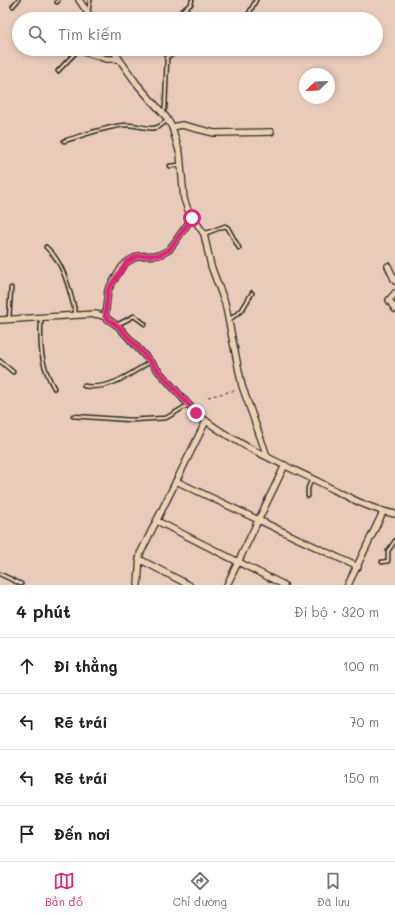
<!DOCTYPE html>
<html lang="vi">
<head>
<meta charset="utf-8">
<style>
  :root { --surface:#fff; --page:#f2f2f2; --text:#202124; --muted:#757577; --line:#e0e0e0; --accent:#db2777 }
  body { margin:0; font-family:Mali,sans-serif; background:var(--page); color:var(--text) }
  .compass { position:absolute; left:299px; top:68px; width:36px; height:36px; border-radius:50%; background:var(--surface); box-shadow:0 2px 6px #0003; rotate:247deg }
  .stop { position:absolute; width:12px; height:12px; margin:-9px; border:3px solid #db2777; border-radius:50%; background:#fff }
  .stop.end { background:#db2777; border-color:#fff; box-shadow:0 1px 4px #0008 }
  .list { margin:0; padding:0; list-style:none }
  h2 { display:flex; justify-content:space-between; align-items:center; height:52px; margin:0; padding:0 16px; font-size:17px }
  h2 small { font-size:13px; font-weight:400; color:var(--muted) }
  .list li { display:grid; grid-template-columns:26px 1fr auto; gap:12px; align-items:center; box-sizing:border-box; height:56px; padding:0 16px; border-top:1px solid var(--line) }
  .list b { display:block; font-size:15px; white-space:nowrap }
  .list em { font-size:13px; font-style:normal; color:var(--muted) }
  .icon { flex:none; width:22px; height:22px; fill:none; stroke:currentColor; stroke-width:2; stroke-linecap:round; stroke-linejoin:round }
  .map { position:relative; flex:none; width:395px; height:585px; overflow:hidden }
  .search { position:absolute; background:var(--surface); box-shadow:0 2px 6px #0003; left:12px; right:12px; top:12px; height:44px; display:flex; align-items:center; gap:10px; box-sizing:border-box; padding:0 14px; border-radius:22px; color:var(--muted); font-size:15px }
  .sheet { height:276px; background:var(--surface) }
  nav { display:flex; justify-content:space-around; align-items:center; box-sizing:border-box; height:56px; border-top:1px solid var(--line); background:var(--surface); font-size:11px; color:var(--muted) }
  nav a { display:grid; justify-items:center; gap:2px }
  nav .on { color:var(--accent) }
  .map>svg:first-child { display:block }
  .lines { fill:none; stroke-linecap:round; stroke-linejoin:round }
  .service-casing { stroke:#2b2b2b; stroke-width:5.5 }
  .minor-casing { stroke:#2b2b2b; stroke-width:8 }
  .path { stroke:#2b2b2b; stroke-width:1; stroke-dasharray:3 3; stroke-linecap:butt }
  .service { stroke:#ebd2b3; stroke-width:2.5 }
  .minor { stroke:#ebd2b3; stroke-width:5.5 }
  .route { stroke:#db2777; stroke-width:5 }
</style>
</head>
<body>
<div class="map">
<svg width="395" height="585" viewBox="0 0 395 585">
  <rect width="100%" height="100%" fill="#e8cbba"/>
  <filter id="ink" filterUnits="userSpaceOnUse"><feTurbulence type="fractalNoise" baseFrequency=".025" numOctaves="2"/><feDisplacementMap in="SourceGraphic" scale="8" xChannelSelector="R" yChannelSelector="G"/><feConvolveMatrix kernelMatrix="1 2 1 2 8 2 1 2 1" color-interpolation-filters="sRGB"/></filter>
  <g filter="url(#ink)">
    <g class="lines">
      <g class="service-casing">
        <g id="service">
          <path d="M57,2L58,0"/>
          <path d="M13,6L18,0"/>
          <path d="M182,11L191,4L192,0"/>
          <path d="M88,12L90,0"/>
          <path d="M246,19L256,0"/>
          <path d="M58,71L78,50"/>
          <path d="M163,112L165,108L167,57L182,49"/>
          <path d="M64,141C81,136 110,125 127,125C144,125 154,135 167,120"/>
          <path d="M170,166L180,165"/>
          <path d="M204,234L225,226L228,228L239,248"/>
          <path d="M46,247C65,264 69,290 76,314"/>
          <path d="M41,318C40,346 40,363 54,388"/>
          <path d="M9,319L11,288"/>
          <path d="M229,320L242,310L252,293"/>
          <path d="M117,325L134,316L145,324"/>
          <path d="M0,361L13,372"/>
          <path d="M84,386C110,390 128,375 150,362"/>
          <path d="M73,416L131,420L166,418L188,405"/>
          <path d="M308,496V488L312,479"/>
          <path d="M382,562L388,561V551L395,541"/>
          <path d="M0,574L21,584"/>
        </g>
      </g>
      <g class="minor-casing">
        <g id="minor">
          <path d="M79,0L92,19"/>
          <path d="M76,49L106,59H119"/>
          <path d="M112,49L137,84L166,117L172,127L180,154L184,199L188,210L204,234L211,266L225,303L242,386L267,456"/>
          <path d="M172,127L182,125L214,133L271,132"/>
          <path d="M388,266L395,281"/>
          <path d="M395,293L389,300L395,309"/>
          <path d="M105,317L108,290L122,267L127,262L138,256L159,255L169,250L192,218"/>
          <path d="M0,320L96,314L105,317L119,327L196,413C232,443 278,462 319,482C343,494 368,509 395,514"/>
          <path d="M176,481L358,567"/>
          <path d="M157,521L284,585"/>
          <path d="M139,559L189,585"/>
          <path d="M138,585L140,554L206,421"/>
          <path d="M227,585L285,465"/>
          <path d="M348,585L383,512"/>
        </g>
      </g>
      <path class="path" d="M208,397L236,390"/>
      <use href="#service" class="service"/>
      <use href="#minor" class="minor"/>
    </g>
  </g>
  <g class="lines" filter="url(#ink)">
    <path class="route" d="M192,218L169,250L159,255L138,256L127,262L108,290L105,317L119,327L196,413"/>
  </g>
</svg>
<svg class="compass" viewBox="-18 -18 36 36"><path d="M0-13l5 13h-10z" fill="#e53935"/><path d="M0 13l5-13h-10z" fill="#757577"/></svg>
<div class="stop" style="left:192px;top:218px"></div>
<div class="stop end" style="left:196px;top:413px"></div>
<div class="search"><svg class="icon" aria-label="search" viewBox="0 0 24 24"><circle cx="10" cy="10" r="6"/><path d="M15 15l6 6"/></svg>Tìm kiếm</div>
</div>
<section class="sheet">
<h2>4 phút<small>Đi bộ · 320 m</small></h2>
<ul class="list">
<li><svg class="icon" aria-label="ahead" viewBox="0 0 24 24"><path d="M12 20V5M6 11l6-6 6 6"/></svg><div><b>Đi thẳng</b></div><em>100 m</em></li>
<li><svg class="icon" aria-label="left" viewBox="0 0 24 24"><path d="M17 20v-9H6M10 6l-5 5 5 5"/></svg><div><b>Rẽ trái</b></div><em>70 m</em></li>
<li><svg class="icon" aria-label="left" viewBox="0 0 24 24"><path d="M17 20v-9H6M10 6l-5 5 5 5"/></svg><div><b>Rẽ trái</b></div><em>150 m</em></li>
<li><svg class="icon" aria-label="arrive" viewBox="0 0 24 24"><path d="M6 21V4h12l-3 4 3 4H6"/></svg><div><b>Đến nơi</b></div></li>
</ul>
</section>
<nav>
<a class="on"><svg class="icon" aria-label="map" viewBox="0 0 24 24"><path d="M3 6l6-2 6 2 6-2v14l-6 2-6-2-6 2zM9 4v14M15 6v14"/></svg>Bản đồ</a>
<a><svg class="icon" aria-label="directions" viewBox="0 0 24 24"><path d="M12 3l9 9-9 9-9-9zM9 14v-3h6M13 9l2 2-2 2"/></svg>Chỉ đường</a>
<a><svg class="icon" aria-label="saved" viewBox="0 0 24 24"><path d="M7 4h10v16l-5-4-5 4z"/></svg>Đã lưu</a>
</nav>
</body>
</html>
